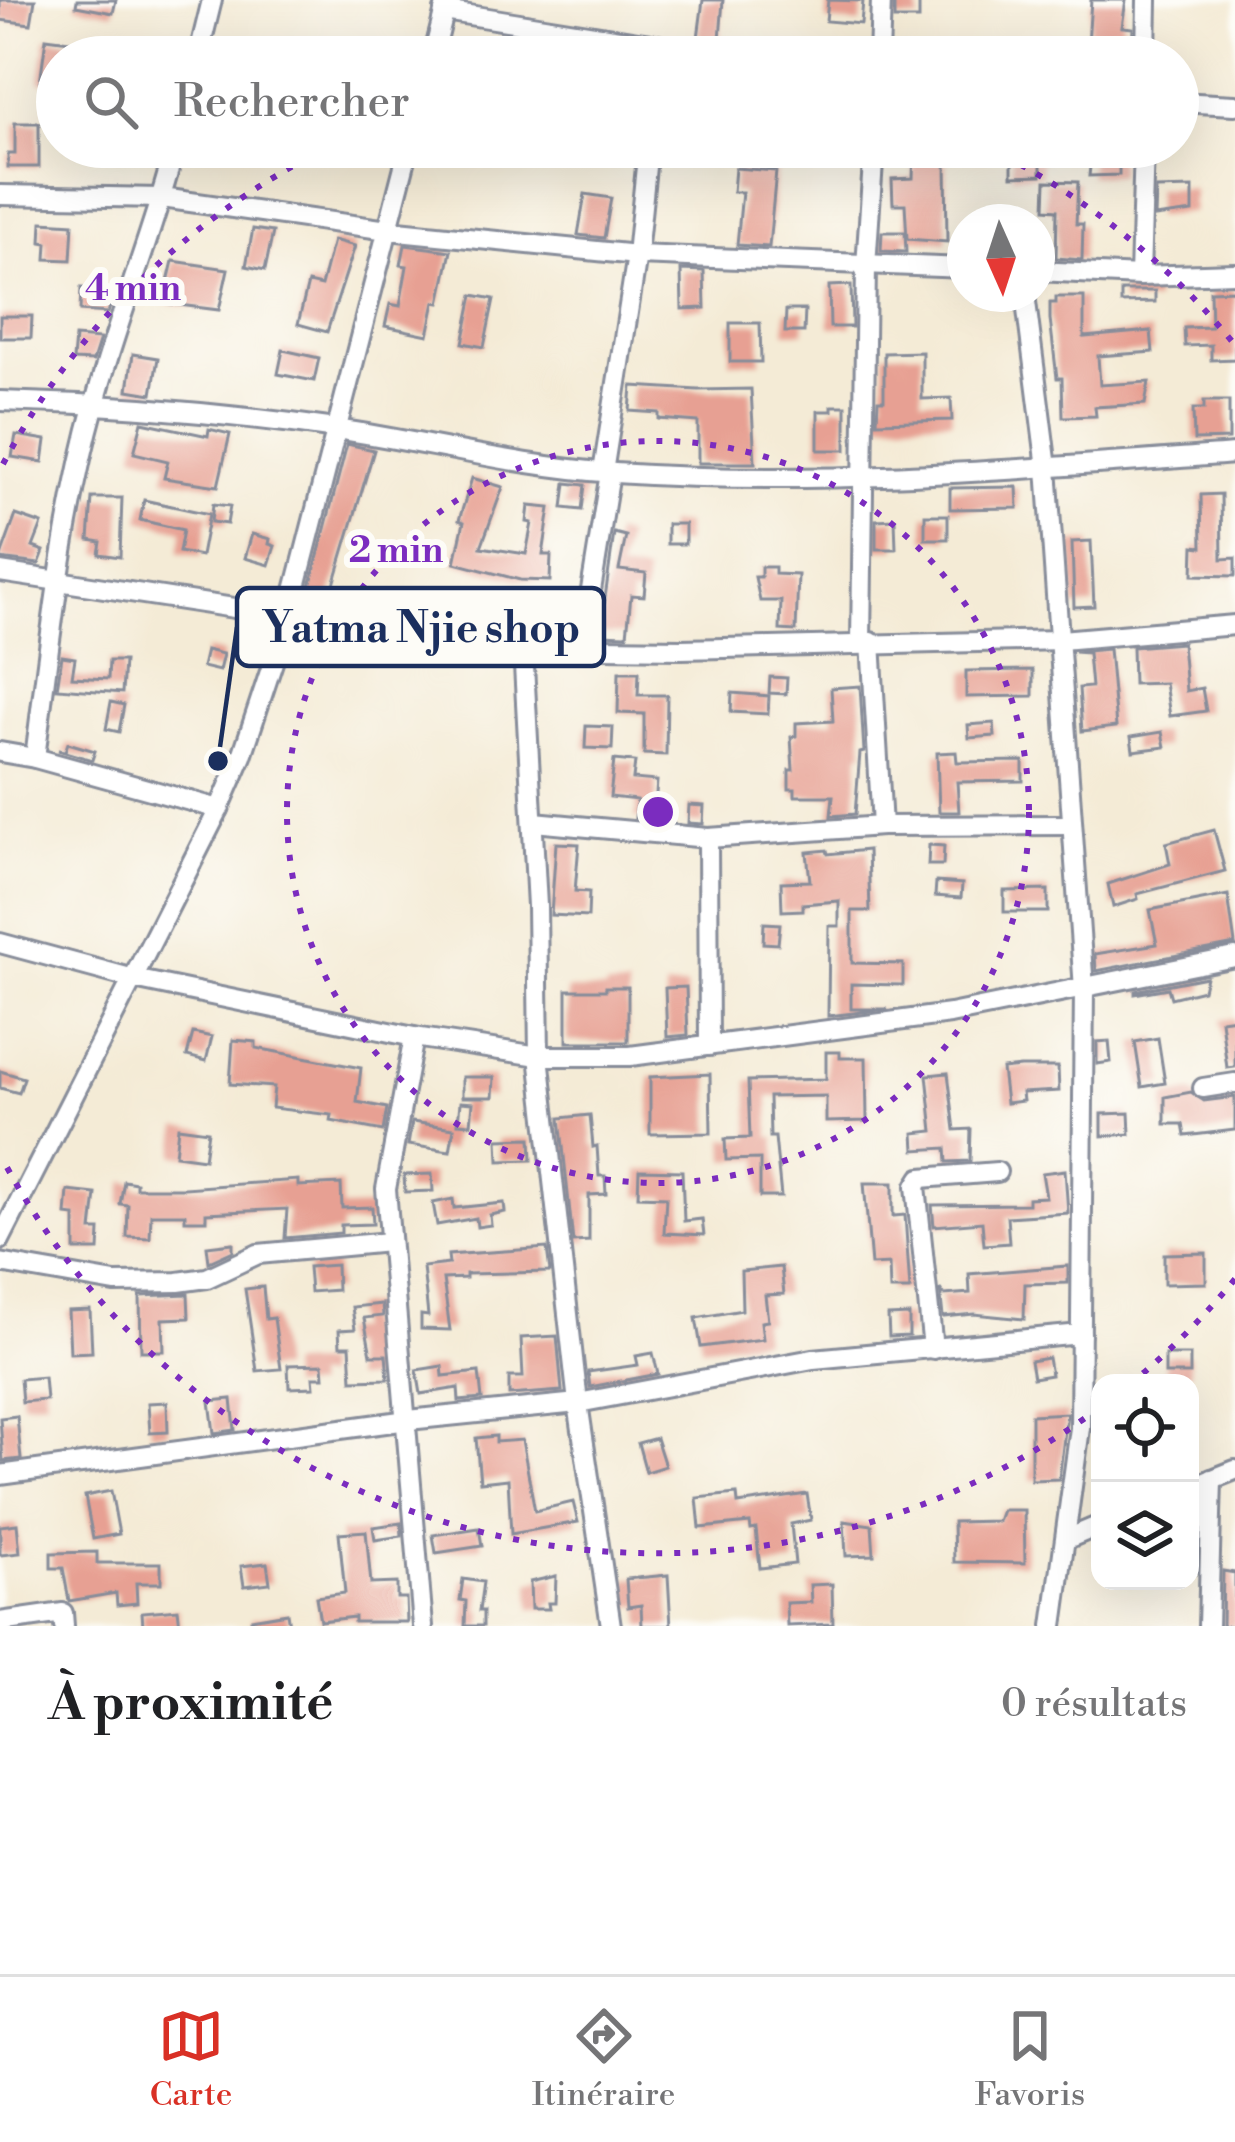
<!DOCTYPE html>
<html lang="fr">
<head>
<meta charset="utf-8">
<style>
  :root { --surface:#fff; --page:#f2f2f2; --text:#202124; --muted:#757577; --line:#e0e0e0; --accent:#d93025 }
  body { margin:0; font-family:"Libre Bodoni",serif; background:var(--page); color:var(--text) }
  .controls { position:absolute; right:36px; bottom:36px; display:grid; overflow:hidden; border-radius:24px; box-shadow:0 12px 48px #0002 }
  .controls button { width:108px; height:108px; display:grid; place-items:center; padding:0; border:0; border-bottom:3px solid var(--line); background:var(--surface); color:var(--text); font:60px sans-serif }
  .compass { position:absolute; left:947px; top:204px; width:108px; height:108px; border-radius:50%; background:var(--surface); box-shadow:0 12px 48px #0002; rotate:177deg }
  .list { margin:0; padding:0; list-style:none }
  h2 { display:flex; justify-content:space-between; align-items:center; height:156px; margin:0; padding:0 48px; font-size:51px }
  h2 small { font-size:39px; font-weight:400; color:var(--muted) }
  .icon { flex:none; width:66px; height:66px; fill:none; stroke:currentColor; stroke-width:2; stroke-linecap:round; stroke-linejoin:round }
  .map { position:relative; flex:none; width:1235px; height:1626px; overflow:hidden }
  .search { position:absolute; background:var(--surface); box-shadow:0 12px 48px #0002; left:36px; right:36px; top:36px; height:132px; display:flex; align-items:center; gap:30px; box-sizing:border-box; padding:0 42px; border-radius:66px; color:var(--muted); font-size:45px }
  .sheet { height:348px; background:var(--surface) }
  nav { display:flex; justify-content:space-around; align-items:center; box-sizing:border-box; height:168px; border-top:3px solid var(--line); background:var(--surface); font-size:33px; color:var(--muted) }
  nav a { display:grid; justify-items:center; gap:6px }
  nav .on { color:var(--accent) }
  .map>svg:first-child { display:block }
  .building { fill:#e7a093 }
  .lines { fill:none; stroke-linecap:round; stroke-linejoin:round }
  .minor-casing { stroke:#888d9a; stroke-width:24 }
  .minor { stroke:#fff; stroke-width:18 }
  .ring { fill:none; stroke:#7b2cbf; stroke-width:6; stroke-dasharray:6 12 }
  .centre { fill:#7b2cbf; stroke:#fdfcf7; stroke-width:6 }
  .ring-label { font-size:36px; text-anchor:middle; font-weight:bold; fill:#7b2cbf; stroke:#fdfcf7; stroke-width:12; stroke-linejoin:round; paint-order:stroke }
  .leader { fill:none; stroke:#1b2f5e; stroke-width:4.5 }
  .callout-dot { fill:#1b2f5e; stroke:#fdfcf7; stroke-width:4.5 }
  .callout { fill:#fdfcf7; stroke:#1b2f5e; stroke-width:4.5 }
  .callout-label { font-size:42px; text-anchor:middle; font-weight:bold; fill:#1b2f5e }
</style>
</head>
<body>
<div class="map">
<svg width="1235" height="1626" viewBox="0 0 1235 1626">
  <rect width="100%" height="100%" fill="#fdfcf7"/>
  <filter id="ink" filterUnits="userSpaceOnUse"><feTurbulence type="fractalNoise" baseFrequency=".00833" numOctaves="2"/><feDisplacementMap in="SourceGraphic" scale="24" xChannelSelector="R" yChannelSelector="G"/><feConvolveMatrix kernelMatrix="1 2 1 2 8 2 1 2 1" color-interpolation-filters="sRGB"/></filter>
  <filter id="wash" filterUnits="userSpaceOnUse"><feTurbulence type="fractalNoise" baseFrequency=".004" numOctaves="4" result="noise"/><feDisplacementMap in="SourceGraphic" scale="48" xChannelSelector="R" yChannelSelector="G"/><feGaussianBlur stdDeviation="2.7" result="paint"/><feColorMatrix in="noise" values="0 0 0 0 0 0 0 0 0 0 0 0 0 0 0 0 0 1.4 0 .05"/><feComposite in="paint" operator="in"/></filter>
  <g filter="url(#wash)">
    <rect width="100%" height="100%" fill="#f4ebd6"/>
    <g id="blocks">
      <g class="building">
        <path d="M0,0H35L31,24L0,20Z"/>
        <path d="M77,0H116L113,13L76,6Z"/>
        <path d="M703,0H723L720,39L716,41L698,38Z"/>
        <path d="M828,0L863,1L861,24L826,21Z"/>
        <path d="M894,0L919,1V19H894Z"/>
        <path d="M1091,0H1126L1122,27L1133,28L1132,48L1088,44Z"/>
        <path d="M46,38L70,41L68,57H57V84L40,82Z"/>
        <path d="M132,41H178V57H131Z"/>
        <path d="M15,123H39V167H8V154H15Z"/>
        <path d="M914,147H929L927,161L946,162L947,242L907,239L905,204H893L892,179L913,178Z"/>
        <path d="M1012,147H1041V175L1012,176Z"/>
        <path d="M1092,147H1119V175L1089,176Z"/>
        <path d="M735,168L776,171L769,247L737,245L742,192H733Z"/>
        <path d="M1046,181L1078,182L1076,224H1083L1082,260L1056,258L1057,210L1045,209Z"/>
        <path d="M1193,188V212L1155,217L1156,189Z"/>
        <path d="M585,194L611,198L604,238L578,235Z"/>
        <path d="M42,222L73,224L71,260L46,259L47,243L41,242Z"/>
        <path d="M253,229L273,232L265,270L246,266Z"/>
        <path d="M882,232H905L906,252L881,251Z"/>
        <path d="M333,240L355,246L327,332L298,324L308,283L321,286Z"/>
        <path d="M405,245L451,251L440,303L435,302L428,335L385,326L390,304L400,306L407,266L401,265Z"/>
        <path d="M173,261L228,269L219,310L163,303Z"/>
        <path d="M681,270L704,271L705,308L682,309Z"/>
        <path d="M851,285L852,327H830L829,286Z"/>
        <path d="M81,288L115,290L108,313L80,311Z"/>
        <path d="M1235,290V359L1211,360V345L1185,346L1184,328L1211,327L1210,291Z"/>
        <path d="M1121,291H1155V302L1121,303Z"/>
        <path d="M473,295L494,299L484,347L463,343Z"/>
        <path d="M1056,297H1084V337L1151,331L1153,352L1098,356L1100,385L1149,382L1145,404L1095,407L1096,416L1063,417L1062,378H1057L1050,319V303H1056Z"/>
        <path d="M786,310H805L804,332H785Z"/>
        <path d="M0,316H32L31,338H0Z"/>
        <path d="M730,323H760L761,362H730Z"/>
        <path d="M75,337L100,339L93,361L73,360Z"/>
        <path d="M283,350L319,358L314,381L278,374Z"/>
        <path d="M922,352V399L951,398L952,420L877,422L878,400H884V353Z"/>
        <path d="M133,354L158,358L152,394L128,390Z"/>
        <path d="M632,386L698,390L751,389L755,463H698V422L659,419V413L630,411Z"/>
        <path d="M1204,401H1229V439L1194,440L1193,409H1204Z"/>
        <path d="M832,406H846V450H818V411H832Z"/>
        <path d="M142,422L208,436L209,429L230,434L218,486L164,478L168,461L134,453Z"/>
        <path d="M16,435L46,440L43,462L12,457Z"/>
        <path d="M347,444L374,450L327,608L306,602Z"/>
        <path d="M472,478L503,487L481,547L526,554L532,523L527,522L529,506L550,508L543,555H551L550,581L520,580L455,563L464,522L459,520Z"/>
        <path d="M566,483L585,485L582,510L563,508Z"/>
        <path d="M1017,487L1018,508L950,509V488Z"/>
        <path d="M1221,494L1222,559L1235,558V576L1193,575L1194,546L1202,547L1201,495Z"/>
        <path d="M92,498H122L120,557L99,554L101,542L89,540Z"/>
        <path d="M144,500L209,514L201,556L179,552L183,530L140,520Z"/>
        <path d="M213,504L230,506L227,524L211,522Z"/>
        <path d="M16,515L42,524L33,547L44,551L39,564L0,559Z"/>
        <rect x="925" y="515" width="23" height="24"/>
        <path d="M895,519L896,549H876V520Z"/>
        <rect x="667" y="524" width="18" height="20"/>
        <path d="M614,533L626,536L619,570L646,573L644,596L631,595L627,635L600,634Z"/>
        <path d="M252,534L270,539L269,544L275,546L269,565L245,558Z"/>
        <path d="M1091,541L1094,606L1074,607L1072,542Z"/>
        <path d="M761,567H775V574L798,575L796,631L780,630L781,601H760L755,577H761Z"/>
        <path d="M1182,643L1186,691L1202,688L1206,711L1170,716L1165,683L1133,684L1132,647Z"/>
        <path d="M1109,649L1116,727L1082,731L1079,688L1091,687L1088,653L1074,652Z"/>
        <path d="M206,650L223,654L219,671L202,667Z"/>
        <path d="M62,656L75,658L72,677L108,679L109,661H124L122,693L57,688Z"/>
        <path d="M1033,670V696L966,697V671Z"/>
        <path d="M619,672H639L638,695H667L666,755L644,754V714L618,713Z"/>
        <path d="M770,677L787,678L786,694L769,693Z"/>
        <path d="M860,686L864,752L860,753L855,814L831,816L833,796H795V789H789V770H793L791,737L796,736V723L833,721L831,688Z"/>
        <path d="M732,693L769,696L768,714L731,712Z"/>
        <path d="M111,702L124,705L119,732L106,729Z"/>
        <path d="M994,723L995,736L969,738L968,725Z"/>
        <path d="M586,726L613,727L612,749L585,748Z"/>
        <path d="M1162,732L1165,747L1133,751L1131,737Z"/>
        <path d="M68,743L95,751L92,760L58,750L65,751Z"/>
        <path d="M956,752L957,762L1023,761V781L957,782L959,812H939L937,753Z"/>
        <path d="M614,760L635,762L633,779L657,781L654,819L635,818L637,800L610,797Z"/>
        <path d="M689,805L704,806L703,824L688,823Z"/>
        <path d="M1214,830L1225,871L1137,894L1138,899L1113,907L1108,884L1170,864L1166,843Z"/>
        <path d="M556,843L579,844L575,891L589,892L588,917L551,915Z"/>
        <path d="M929,845L944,846L943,865H928Z"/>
        <path d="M827,850L828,854L868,850L870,911H852V963L903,964V985L851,984V1009H888L828,1016L829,926H839V901L803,904V910L782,911L781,882L810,881L807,852Z"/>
        <path d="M936,882L962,884L961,898L935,896Z"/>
        <path d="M1048,890V912H1004V891Z"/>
        <path d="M1228,895L1235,944L1096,971L1095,954L1157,944L1150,910Z"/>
        <path d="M764,923L780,924L778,944L763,943Z"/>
        <path d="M1206,977L1203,990L1171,998L1168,988L1135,994V991Z"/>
        <path d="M606,987H628V1042H567V990H606Z"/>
        <path d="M686,987L688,1035L667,1037L665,988Z"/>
        <path d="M1235,1018V1067L1227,1068L1221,1020Z"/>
        <path d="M193,1033L212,1037L206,1061L187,1056Z"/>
        <path d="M1158,1038L1165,1083L1142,1087L1135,1042Z"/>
        <path d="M233,1040L256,1042V1048L361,1068L357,1102L387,1108L383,1131L331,1121L332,1115L272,1108L274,1087L230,1084Z"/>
        <path d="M1109,1041L1111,1062L1097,1064V1042Z"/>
        <path d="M826,1052H840V1058H866L867,1121L826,1122V1096L769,1097L770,1137H775L781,1197H760V1159L726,1160L725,1139L750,1138L748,1081L826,1079Z"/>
        <path d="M1020,1067H1058L1059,1091L1022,1093L1023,1101L1006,1103L1002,1069Z"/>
        <path d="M0,1071L24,1078L19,1093L0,1088Z"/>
        <path d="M948,1073L955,1130L971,1129L970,1161L947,1162L946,1148L915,1150L914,1133L933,1131L927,1075Z"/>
        <path d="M710,1074L711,1133L650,1134V1077Z"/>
        <path d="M462,1077H494L493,1097H462Z"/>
        <path d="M1191,1092L1204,1101L1235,1097V1130L1185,1136L1183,1124H1165V1097Z"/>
        <path d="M460,1102L473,1103L471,1124L458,1123Z"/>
        <path d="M1129,1113L1130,1134L1102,1136V1114Z"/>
        <path d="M590,1115L593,1147L597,1146L599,1176H605L606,1194L589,1195V1241L573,1242L560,1118Z"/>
        <path d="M412,1122L454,1128L450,1151L408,1145Z"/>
        <path d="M178,1127L208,1131L204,1159L175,1155Z"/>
        <path d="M531,1138L532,1160L499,1161L498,1139Z"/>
        <path d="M639,1170L682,1171L684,1221L702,1219L704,1235L664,1233L666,1197L638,1196Z"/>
        <path d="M1065,1170L1068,1213L1007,1217L1009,1243L984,1245L982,1222L934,1226L932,1205L1028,1204V1198L1046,1197L1042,1173Z"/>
        <path d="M432,1174L433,1191L405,1192L404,1175Z"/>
        <path d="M298,1180V1186L341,1184L342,1208L372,1207L373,1224L341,1225V1233L285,1238L287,1209L206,1213V1220H185V1214H151L150,1238L127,1237L128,1205L120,1204L124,1181L136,1183V1188H184Z"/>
        <path d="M864,1183H893V1216L905,1215L910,1290H890L889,1264L871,1265Z"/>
        <path d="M68,1191L96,1194L92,1230H100L99,1250H75V1216L66,1215Z"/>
        <path d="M453,1199L454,1208L504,1203L505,1212L490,1215L491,1225L477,1227L476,1218L437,1225L433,1203Z"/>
        <path d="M233,1243V1251L209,1262L207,1246Z"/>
        <path d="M547,1248L550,1272L466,1274V1278L443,1279L450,1330L421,1329V1315L428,1316L423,1267L449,1264L448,1255Z"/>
        <path d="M1206,1253V1283L1164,1284V1254Z"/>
        <path d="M336,1265L337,1290L310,1292L308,1267Z"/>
        <path d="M1068,1266V1283L1025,1284L1024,1319L974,1314L943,1317L940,1289L944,1295L970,1293L969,1274Z"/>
        <path d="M781,1267L784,1294L765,1295L768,1321L761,1322L763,1339L701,1347L696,1318L742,1310L741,1271Z"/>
        <path d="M263,1287L266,1319L274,1318L281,1369L257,1371L245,1289Z"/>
        <path d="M188,1294L189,1318L163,1319L164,1351H141L140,1296Z"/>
        <path d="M382,1304L383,1316L364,1318L371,1355H386L388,1379L352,1380L350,1346H340L339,1330L355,1329L352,1307Z"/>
        <path d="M90,1310L92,1352L70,1353L68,1311Z"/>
        <path d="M909,1315V1336L889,1337L888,1316Z"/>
        <path d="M557,1336L562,1391L509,1395V1377H523L521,1338Z"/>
        <path d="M653,1353L658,1374L590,1387L588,1372L638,1365L636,1356Z"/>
        <rect x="1165" y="1355" width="25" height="19"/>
        <path d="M1048,1358L1051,1375L1033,1378L1030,1361Z"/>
        <path d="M323,1364L324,1377H313L314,1387L289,1388L288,1365Z"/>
        <path d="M442,1366L443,1376L479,1372L482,1399L459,1401L458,1388L421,1394L417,1370Z"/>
        <path d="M44,1377L46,1400L22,1402L20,1379Z"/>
        <path d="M232,1399L235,1430L214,1433L210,1401Z"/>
        <path d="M167,1402L168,1432L150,1433L148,1403Z"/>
        <path d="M1067,1413L1059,1479L1031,1480V1415Z"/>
        <path d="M17,1416L21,1459L3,1461L0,1418Z"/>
        <path d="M496,1436V1442L522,1440L535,1511L573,1502L578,1522L511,1534L508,1479L480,1482L476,1438Z"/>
        <path d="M656,1438L665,1466L646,1472L638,1443Z"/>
        <path d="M111,1491L119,1534L93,1539L85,1496Z"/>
        <path d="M737,1494L738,1504L807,1494L811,1520L791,1524L795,1564L760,1568L756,1529L751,1530L750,1523L700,1528L697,1498Z"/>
        <path d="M1002,1510H1024L1025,1563L954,1562L953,1522L998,1521Z"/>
        <path d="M844,1521L872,1525L874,1555L846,1556Z"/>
        <path d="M401,1523L402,1536L375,1540L373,1527Z"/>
        <path d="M17,1524L20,1553L0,1555V1526Z"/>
        <path d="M479,1528L482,1546L436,1553L433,1535Z"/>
        <path d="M366,1531L371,1584L397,1583V1598H406L407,1622H354V1617L320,1621L316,1597L345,1593L339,1533Z"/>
        <path d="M97,1552V1563H161V1583H136L137,1603L117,1605L116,1593L69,1601L63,1568H51V1553Z"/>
        <path d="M267,1563L270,1583L244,1586L241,1566Z"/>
        <path d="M1223,1571L1235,1573V1626H1222Z"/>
        <path d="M668,1575L671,1626H642L641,1605L628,1607L626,1579Z"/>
        <path d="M556,1576L555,1603H548L549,1609H531L530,1582Z"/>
        <path d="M463,1579L483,1582L479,1611H483V1626H465L466,1601L460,1600Z"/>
        <path d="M832,1584L833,1624L787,1626L786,1603L811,1602L810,1585Z"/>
        <path d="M178,1609L180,1626H143L142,1612Z"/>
        <path d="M287,1613L289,1626H252L251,1619Z"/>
      </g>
    </g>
  </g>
  <g filter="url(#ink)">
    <use href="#blocks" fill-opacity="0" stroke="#888d9a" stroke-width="3"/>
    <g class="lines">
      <g class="minor-casing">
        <g id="minor">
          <path d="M444,11L732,57"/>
          <path d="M198,57L212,0"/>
          <path d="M433,57L446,5"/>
          <path d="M879,57L881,0"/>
          <path d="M1146,57L1147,0"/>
          <path d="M1178,102L1235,105"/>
          <path d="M0,195L162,198L388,230L637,255L965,268"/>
          <path d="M1037,271L1140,276L1235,273"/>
          <path d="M1140,276L1144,147"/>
          <path d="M1025,294L1047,468L1084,989L1080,1428L1053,1626"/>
          <path d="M0,401C112,404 225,413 336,429C429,443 522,467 615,473C822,487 1029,469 1235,454"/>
          <path d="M603,472L637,255L648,147"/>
          <path d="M0,572L441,640L523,647L682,649L1061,640L1235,625"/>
          <path d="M861,642L866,266L874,147"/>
          <path d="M871,642L882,826"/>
          <path d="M582,646L610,473"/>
          <path d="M523,647L537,906L539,1056L578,1403L611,1626"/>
          <path d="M0,752L35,758L219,809"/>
          <path d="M35,758C50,639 63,518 95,403C118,316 153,234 175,147"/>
          <path d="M534,822L708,838L882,826L1071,825"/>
          <path d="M708,838L709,1046"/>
          <path d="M0,943L134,979L414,1037L539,1056H630L950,1014L1235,957"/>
          <path d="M414,1037L386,1189L423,1626"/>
          <path d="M1203,1088L1235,1083"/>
          <path d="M0,1240L219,809L242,756L289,614L409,147"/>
          <path d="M0,1263L115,1283L178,1282L207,1278L258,1254L389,1242"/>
          <path d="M933,1349L916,1186L921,1178L997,1172"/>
          <path d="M0,1475L408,1420L578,1403L813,1359L1081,1334"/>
          <path d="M1190,1488L1235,1470"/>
          <path d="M1067,1539L1100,1525"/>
          <path d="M0,1622L63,1613L64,1626"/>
          <path d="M1208,1626L1212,1479"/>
        </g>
      </g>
      <use href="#minor" class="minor"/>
    </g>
  </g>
  <g class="ring">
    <circle cx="658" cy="812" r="371"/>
    <path d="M1235 1279A742 742 0 0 1 1135 1380M1099 1408A742 742 0 0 1 3 1160M3 464A742 742 0 0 1 327 148M989 148A742 742 0 0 1 1235 345"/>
  </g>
  <circle cx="658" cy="812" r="18" class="centre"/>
  <g class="ring-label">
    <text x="133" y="300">4 min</text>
    <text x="396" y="562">2 min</text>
  </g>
  <path class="leader" d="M218 761L237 627"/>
  <circle class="callout-dot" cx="218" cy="761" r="12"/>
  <rect class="callout" x="237" y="588" width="367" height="78" rx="12"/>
  <g class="callout-label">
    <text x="421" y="642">Yatma Njie shop</text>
  </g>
</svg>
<div class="controls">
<button><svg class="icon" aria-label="locate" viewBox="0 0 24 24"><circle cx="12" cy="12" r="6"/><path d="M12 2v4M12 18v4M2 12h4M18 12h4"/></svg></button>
<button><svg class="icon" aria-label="layers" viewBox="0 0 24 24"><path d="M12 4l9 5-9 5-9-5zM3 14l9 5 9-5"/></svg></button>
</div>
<svg class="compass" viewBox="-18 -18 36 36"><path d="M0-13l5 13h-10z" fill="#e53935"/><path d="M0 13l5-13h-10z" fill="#757577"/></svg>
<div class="search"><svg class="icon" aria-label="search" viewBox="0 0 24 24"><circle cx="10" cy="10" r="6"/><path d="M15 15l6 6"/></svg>Rechercher</div>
</div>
<section class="sheet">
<h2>À proximité<small>0 résultats</small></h2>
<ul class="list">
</ul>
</section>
<nav>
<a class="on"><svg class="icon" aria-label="map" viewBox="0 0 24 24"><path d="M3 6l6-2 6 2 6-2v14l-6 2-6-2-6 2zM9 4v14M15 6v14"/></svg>Carte</a>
<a><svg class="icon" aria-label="directions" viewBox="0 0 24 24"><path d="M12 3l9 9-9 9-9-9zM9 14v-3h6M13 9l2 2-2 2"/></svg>Itinéraire</a>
<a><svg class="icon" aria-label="saved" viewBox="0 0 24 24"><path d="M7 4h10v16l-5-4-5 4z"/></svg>Favoris</a>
</nav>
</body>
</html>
